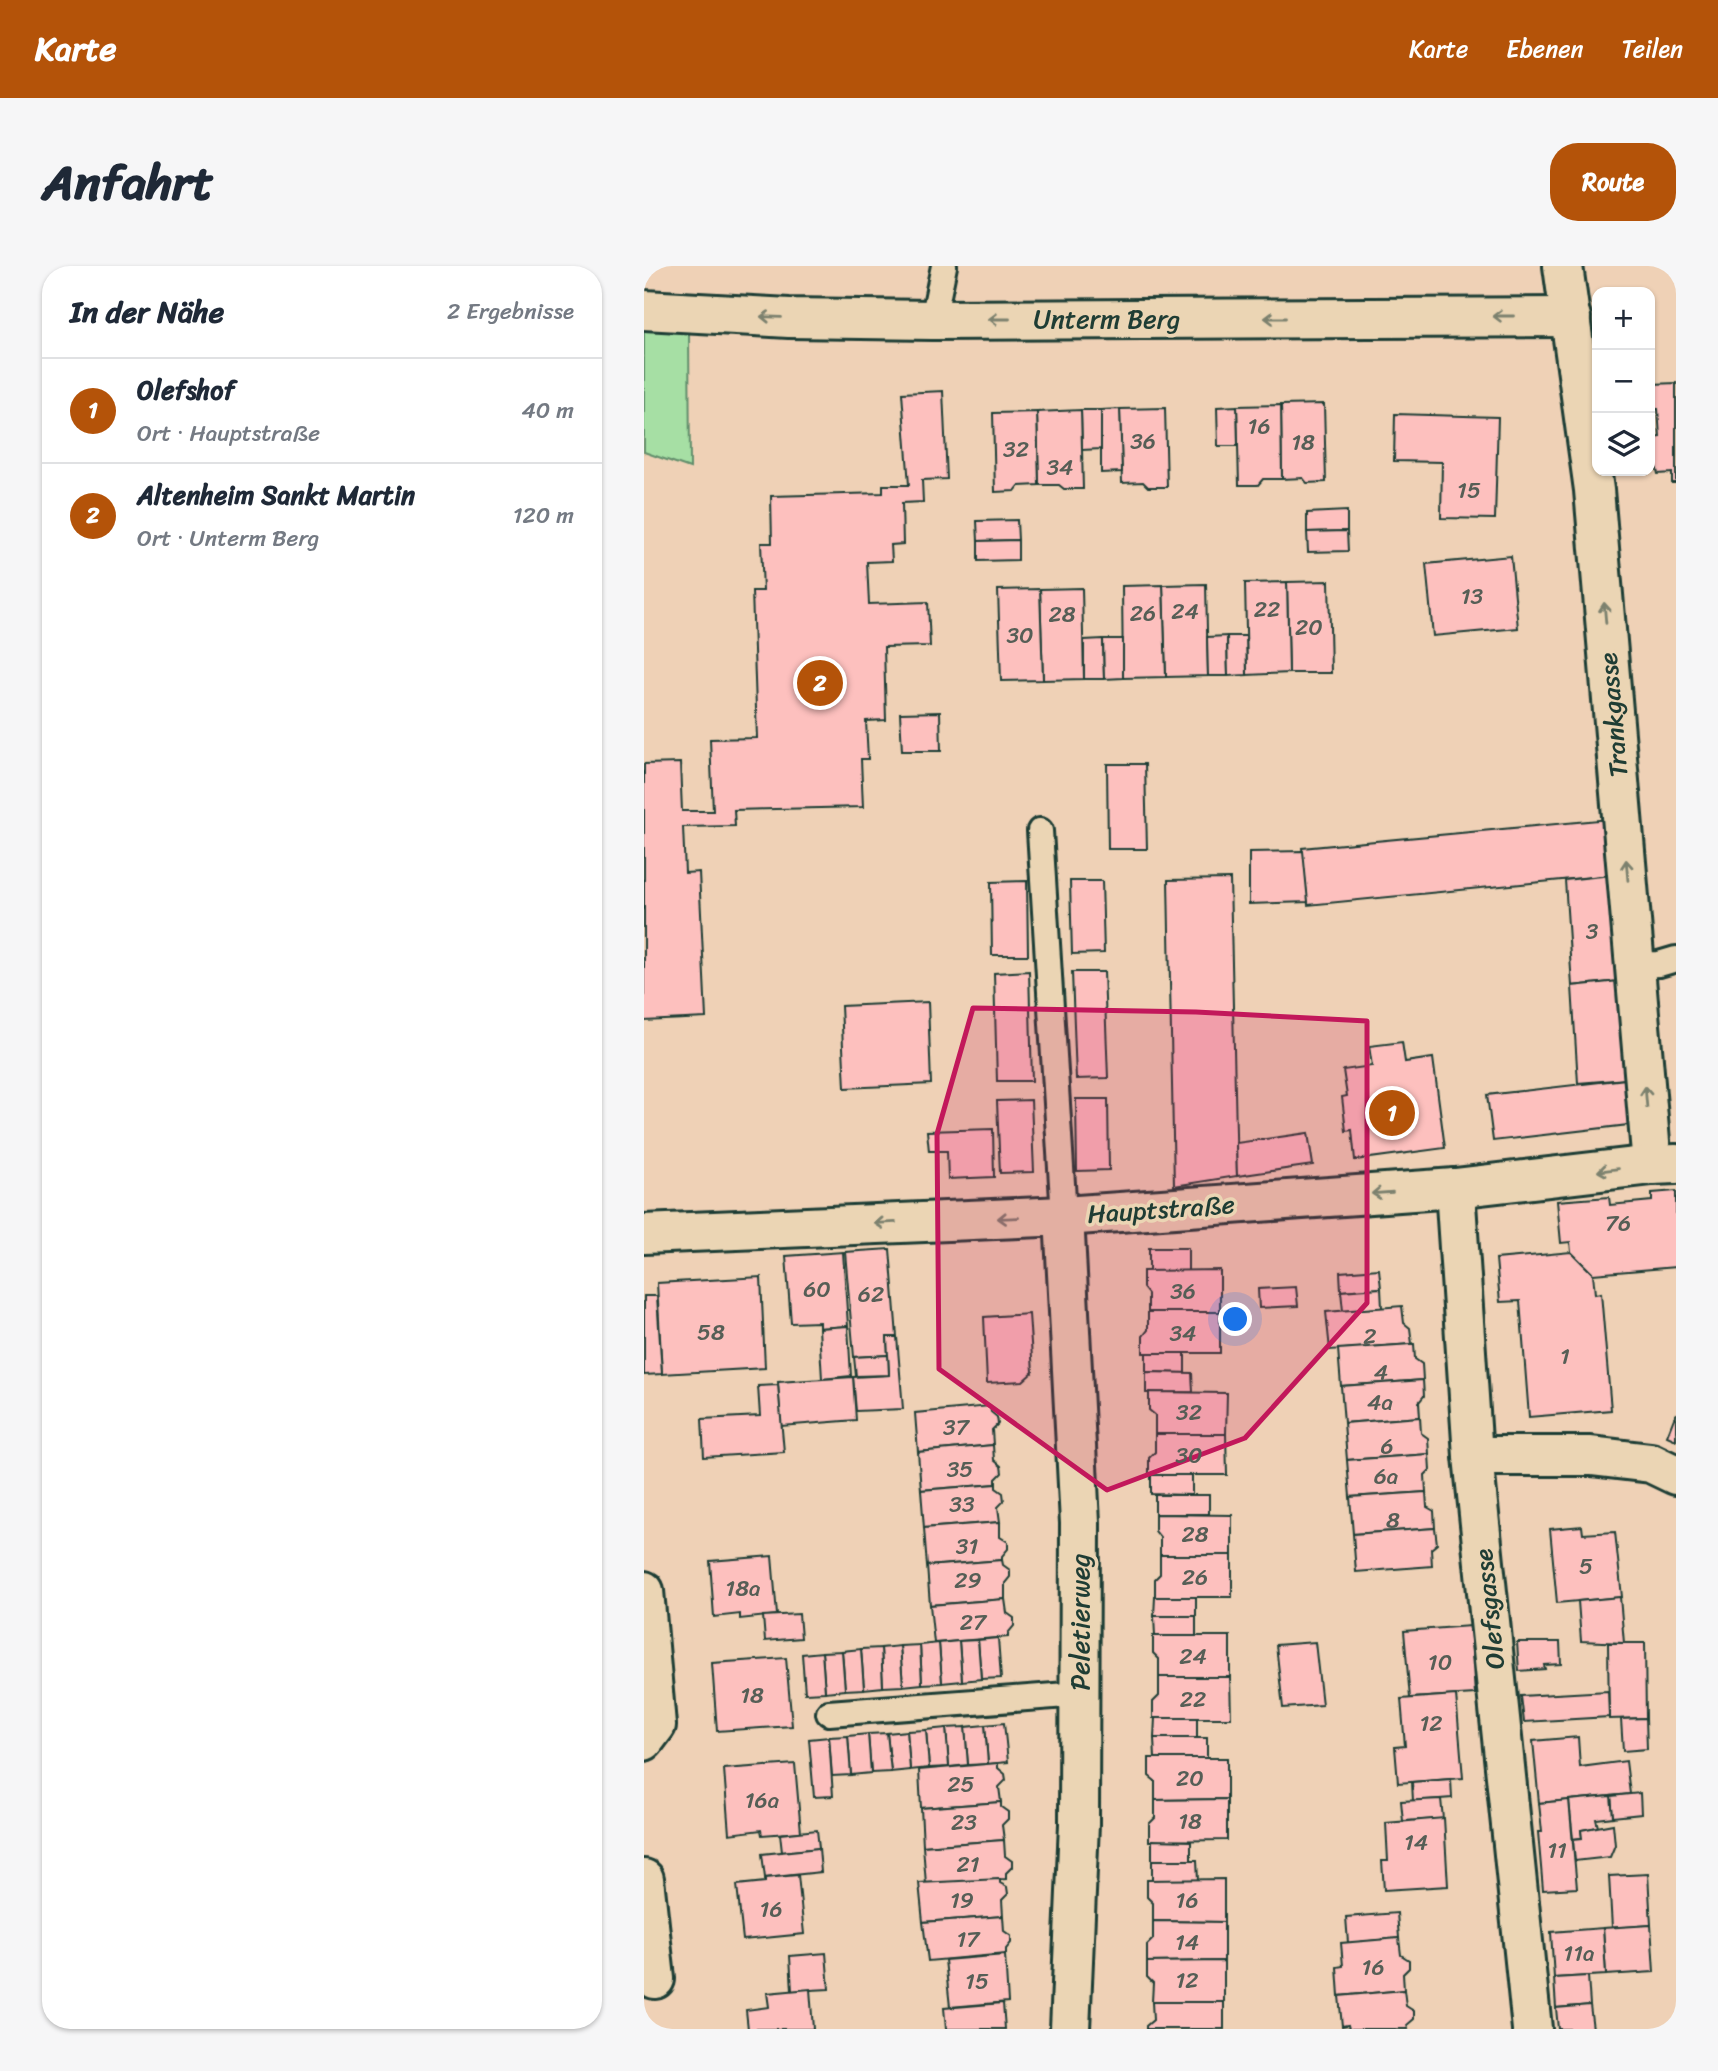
<!DOCTYPE html>
<html lang="de">
<head>
<meta charset="utf-8">
<style>
  :root { --surface:#fff; --page:#f6f6f7; --text:#1f2937; --muted:#747a83; --line:#e0e1e3; --accent:#b45309 }
  body { margin:0; font-family:Sriracha,sans-serif; background:var(--page); color:var(--text) }
  .controls { position:absolute; right:21px; top:21px; display:grid; overflow:hidden; border-radius:14px; box-shadow:0 2px 5px #0004 }
  .controls button { width:63px; height:63px; display:grid; place-items:center; padding:0; border:0; border-bottom:2px solid var(--line); background:var(--surface); color:var(--text); font:35px sans-serif }
  .you { position:absolute; left:592px; top:1054px; width:24px; height:24px; margin:-18px; border:5px solid #fff; border-radius:50%; background:#1a73e8; box-shadow:0 0 0 10px #1a73e833 }
  .badge { display:grid; place-items:center; width:46px; height:46px; border-radius:50%; background:var(--accent); color:#fff; font-size:23px; font-weight:700 }
  .pin { position:absolute; translate:-50% -50%; border:4px solid #fff; box-shadow:0 2px 7px #0006 }
  .list { margin:0; padding:0; list-style:none }
  h2 { display:flex; justify-content:space-between; align-items:center; height:91px; margin:0; padding:0 28px; font-size:30px }
  h2 small { font-size:23px; font-weight:400; color:var(--muted) }
  .list li { display:grid; grid-template-columns:46px 1fr auto; gap:21px; align-items:center; box-sizing:border-box; height:105px; padding:0 28px; border-top:2px solid var(--line) }
  .list b { display:block; font-size:26px; white-space:nowrap }
  .list p { margin:0; font-size:23px; white-space:nowrap; color:var(--muted) }
  .list em { font-size:23px; font-style:normal; color:var(--muted) }
  .icon { flex:none; width:38px; height:38px; fill:none; stroke:currentColor; stroke-width:2; stroke-linecap:round; stroke-linejoin:round }
  .map { position:relative; flex:none; width:1032px; height:1763px; overflow:hidden; border-radius:28px }
  header { display:flex; align-items:center; gap:42px; box-sizing:border-box; height:98px; padding:0 35px; background:var(--accent); color:#fff }
  header strong { font-size:33px }
  nav { display:flex; gap:38px; margin-inline-start:auto; font-size:24px }
  .intro { display:flex; align-items:center; justify-content:space-between; box-sizing:border-box; height:168px; padding:0 42px }
  h1 { margin:0; font-size:49px }
  .button { padding:18px 32px; border-radius:28px; background:var(--accent); color:#fff; font-size:24px; font-weight:700 }
  main { display:flex; gap:42px; padding:0 42px }
  aside { flex:1; background:var(--surface); border-radius:28px; box-shadow:0 2px 5px #0004 }
  .map>svg:first-child { display:block }
  .green { fill:#a6dfa4; stroke:#628e6c; stroke-width:2 }
  .building { fill:#fdc0be; stroke:#1f3d34; stroke-width:2 }
  .lines { fill:none; stroke-linecap:round; stroke-linejoin:round }
  .service-casing { stroke:#1f3d34; stroke-width:30 }
  .minor-casing { stroke:#1f3d34; stroke-width:44 }
  .secondary-casing { stroke:#1f3d34; stroke-width:44 }
  .service { stroke:#ebd5b4; stroke-width:24 }
  .minor { stroke:#ebd5b4; stroke-width:38 }
  .secondary { stroke:#ebd5b4; stroke-width:38 }
  .oneway { stroke:#7b816e }
  .marked { fill:#c2185b; fill-opacity:0.2; stroke:#c2185b; stroke-width:5; stroke-linejoin:round }
  .labels { text-anchor:middle; dominant-baseline:central; stroke-width:7; stroke-linejoin:round; paint-order:stroke }
  .number-label { font-size:23px; fill:#565e56 }
  .street-label { font-size:26px; fill:#1f3d34; stroke:#ebd5b4 }
</style>
</head>
<body>
<header>
<strong>Karte</strong>
<nav><a>Karte</a><a>Ebenen</a><a>Teilen</a></nav>
</header>
<div class="intro"><h1>Anfahrt</h1><a class="button">Route</a></div>
<main>
<aside>
<h2>In der Nähe<small>2 Ergebnisse</small></h2>
<ul class="list">
<li><span class="badge">1</span><div><b>Olefshof</b><p>Ort · Hauptstraße</p></div><em>40 m</em></li>
<li><span class="badge">2</span><div><b>Altenheim Sankt Martin</b><p>Ort · Unterm Berg</p></div><em>120 m</em></li>
</ul>
</aside>
<div class="map">
<svg width="1032" height="1763" viewBox="0 0 1032 1763">
  <rect width="100%" height="100%" fill="#efd1b6"/>
  <filter id="ink" filterUnits="userSpaceOnUse"><feTurbulence type="fractalNoise" baseFrequency=".0143" numOctaves="2"/><feDisplacementMap in="SourceGraphic" scale="14" xChannelSelector="R" yChannelSelector="G"/><feConvolveMatrix kernelMatrix="1 2 1 2 8 2 1 2 1" color-interpolation-filters="sRGB"/></filter>
  <g filter="url(#ink)">
    <path class="green" d="M0,63L45,66L46,202L0,186Z"/>
    <g class="building">
      <path d="M1032,117V217H1028V207L1014,208L1012,200V172L1016,171L1014,143H1010L1008,118Z"/>
      <path d="M299,125L303,213L278,214L279,236L258,237L259,278L247,279L248,295L223,296L225,338L284,336L286,380L240,381L242,454L222,455L224,493H217L219,541L90,544L91,560L39,561L41,607L55,606L62,752L0,755V498L36,497L38,545H69L66,473L113,472L108,325H119L117,277H128L127,230L239,227V219H265L258,127Z"/>
      <path d="M680,138L682,216L663,217L659,212L638,213L637,139Z"/>
      <path d="M637,139L638,213H619L614,219H595L593,140Z"/>
      <path d="M593,140L594,180H574L573,141Z"/>
      <path d="M521,142L523,221H504L499,216L478,217L476,143Z"/>
      <path d="M476,143L478,206L457,207V144Z"/>
      <path d="M437,144H457V183L438,184Z"/>
      <path d="M437,144L439,223H420L415,219H395L393,146Z"/>
      <path d="M393,146L395,219L375,220L371,225L351,226L349,147Z"/>
      <path d="M751,148L854,151L851,253L797,252L798,196L750,195Z"/>
      <path d="M703,245V265L663,266V247Z"/>
      <path d="M373,254L374,274L334,275L333,255Z"/>
      <path d="M703,265L704,285L664,286L663,266Z"/>
      <path d="M374,274V294L334,295V275Z"/>
      <path d="M867,290L874,362L789,370L782,298Z"/>
      <path d="M685,315L687,407H645L643,316Z"/>
      <path d="M643,316L645,407L603,409L601,317Z"/>
      <path d="M562,318L564,410L522,411L519,319Z"/>
      <path d="M519,319L522,411L479,412L478,320Z"/>
      <path d="M438,322L440,413L399,414L396,323Z"/>
      <path d="M396,323L399,414L357,415L354,324Z"/>
      <path d="M583,370L584,410H564L563,371Z"/>
      <path d="M583,370H602L603,409L584,410Z"/>
      <path d="M459,373L460,413H440V374Z"/>
      <path d="M459,373H479V412L460,413Z"/>
      <path d="M296,446L297,485H258L256,447Z"/>
      <path d="M463,498H501L503,583H464Z"/>
      <path d="M965,553L968,609L664,639L658,582Z"/>
      <path d="M659,585L664,636L605,638V586Z"/>
      <path d="M968,609L975,715L928,720L921,614Z"/>
      <path d="M586,613L593,910L530,920L524,614Z"/>
      <path d="M383,615L384,689H348L347,616Z"/>
      <path d="M426,615H458L460,687L428,688Z"/>
      <path d="M385,705L388,815H353L350,707Z"/>
      <path d="M428,706H460L464,812L432,813Z"/>
      <path d="M975,715L982,813L934,817L928,720Z"/>
      <path d="M284,736L287,818L201,822L197,740Z"/>
      <path d="M758,776L761,796L789,792L801,882L711,894L708,864L702,865L698,831L703,830L699,804L728,800L725,780Z"/>
      <path d="M982,813L984,859L849,875L843,829Z"/>
      <path d="M432,833H464L465,904L433,905Z"/>
      <path d="M387,834L390,906L356,907L353,835Z"/>
      <path d="M349,863L350,911L304,913L303,885H285L283,865Z"/>
      <path d="M664,867L669,899L593,910L592,877Z"/>
      <path d="M1032,925V1001L949,1008L927,986L926,976L917,977L913,935L965,931L966,939L1008,935V927Z"/>
      <rect x="505" y="982" width="39" height="23"/>
      <path d="M246,983L253,1071H243L244,1089L210,1091L201,986Z"/>
      <path d="M199,986L204,1060L175,1062V1056L147,1057L142,990Z"/>
      <path d="M927,986L949,1008L951,1028L957,1027L967,1144L885,1151L876,1035L856,1036L852,993Z"/>
      <path d="M735,1003L737,1022L697,1025L696,1006Z"/>
      <path d="M576,1004V1046H504V1028L499,1022V1005Z"/>
      <path d="M117,1011L121,1102L18,1108L13,1017Z"/>
      <path d="M652,1021L654,1040L615,1042L614,1023Z"/>
      <path d="M737,1022L738,1042L699,1045L697,1025Z"/>
      <path d="M0,1030H13L18,1108L0,1109Z"/>
      <path d="M758,1040L760,1057L766,1062L768,1078L686,1084L682,1046Z"/>
      <path d="M504,1046H576V1087H499V1070L504,1064Z"/>
      <path d="M385,1048L389,1106L379,1115L343,1117L340,1051Z"/>
      <path d="M204,1060L207,1110L178,1113L175,1062Z"/>
      <path d="M243,1071H253L259,1143L212,1145L209,1111L245,1109Z"/>
      <path d="M768,1078H770L771,1093L778,1098L779,1114L697,1120L694,1083Z"/>
      <path d="M502,1087H541V1107L502,1106Z"/>
      <path d="M244,1089L245,1109L212,1110L210,1091Z"/>
      <path d="M502,1106L548,1107L549,1126L502,1127Z"/>
      <path d="M209,1111L212,1154L137,1160L134,1116Z"/>
      <path d="M779,1114L780,1130L775,1136L776,1151L700,1157L697,1120Z"/>
      <path d="M134,1119L140,1186L60,1191L58,1153L116,1150L114,1120Z"/>
      <path d="M505,1126L583,1127L582,1168H511V1149L505,1144Z"/>
      <path d="M346,1140L347,1146L353,1151L354,1158L348,1164L349,1179L274,1186L271,1147Z"/>
      <path d="M1032,1147V1174L1023,1170Z"/>
      <path d="M776,1151L777,1167L784,1172L785,1188L703,1194L700,1157Z"/>
      <path d="M511,1168H582L583,1209H505V1192L511,1186Z"/>
      <path d="M349,1179L350,1194L357,1200L358,1207L352,1213V1218L277,1224L274,1186Z"/>
      <path d="M785,1188L786,1204L781,1209L782,1226L706,1231L703,1194Z"/>
      <path d="M507,1209H548V1229L507,1228Z"/>
      <path d="M352,1218V1222L359,1227L360,1235L354,1241L356,1256L280,1262L277,1224Z"/>
      <path d="M782,1226L783,1241L790,1245L791,1262L709,1268L706,1231Z"/>
      <rect x="511" y="1229" width="54" height="19"/>
      <path d="M511,1248L588,1249V1289H516V1271L511,1265Z"/>
      <path d="M356,1256V1271L364,1276V1283L358,1290V1294L283,1300L280,1262Z"/>
      <path d="M938,1260L939,1268L971,1266L978,1331L913,1337L906,1263Z"/>
      <path d="M791,1262L793,1278L787,1283L788,1300L712,1306L709,1268Z"/>
      <path d="M516,1289H588V1331H511V1313L516,1308Z"/>
      <path d="M128,1290L133,1349L96,1353V1348L70,1351L66,1295Z"/>
      <path d="M358,1294L359,1299L366,1304V1311L361,1317V1333L286,1339L283,1300Z"/>
      <path d="M511,1331H552V1350H510Z"/>
      <path d="M976,1331L980,1377L937,1375L934,1335Z"/>
      <path d="M361,1333L363,1347L370,1352V1360L364,1367V1371L290,1377L286,1339Z"/>
      <path d="M155,1348L157,1372L121,1375L119,1350Z"/>
      <path d="M510,1350H552V1370H511Z"/>
      <path d="M826,1360L831,1428L766,1432L760,1365Z"/>
      <path d="M509,1370H586V1411H515V1393L509,1387Z"/>
      <path d="M354,1372L357,1412L337,1413L334,1374Z"/>
      <path d="M334,1374L337,1413L318,1415L315,1375Z"/>
      <path d="M315,1375L318,1415L298,1417L295,1377Z"/>
      <path d="M671,1376L678,1439L639,1442L632,1379Z"/>
      <path d="M873,1376H916L917,1398L900,1399L901,1403L875,1405Z"/>
      <path d="M295,1377L298,1417L278,1418L276,1379Z"/>
      <path d="M964,1377H1001L1002,1452L965,1453Z"/>
      <path d="M276,1379L278,1418L259,1420L256,1380Z"/>
      <path d="M256,1380L259,1420L239,1421L237,1382Z"/>
      <path d="M237,1382L239,1421L220,1423L217,1383Z"/>
      <path d="M217,1383L220,1423L201,1424L198,1385Z"/>
      <path d="M198,1385L201,1424L181,1426L178,1386Z"/>
      <path d="M178,1386L181,1426L161,1427L158,1388Z"/>
      <path d="M142,1392L148,1460L73,1465L68,1397Z"/>
      <path d="M515,1411H586L587,1452H509V1436L515,1430Z"/>
      <path d="M964,1425L965,1451L880,1456L877,1430Z"/>
      <path d="M812,1429L819,1512L754,1517L751,1481L761,1480L757,1433Z"/>
      <path d="M511,1452H553V1472H510Z"/>
      <path d="M1002,1452L1003,1483L979,1485L977,1453Z"/>
      <path d="M360,1457L364,1496L344,1498L341,1459Z"/>
      <path d="M341,1459L344,1498L324,1499L321,1461Z"/>
      <path d="M321,1461L324,1499L305,1501L302,1462Z"/>
      <path d="M302,1462L305,1501L285,1502L282,1464Z"/>
      <path d="M282,1464L285,1502L266,1504L263,1465Z"/>
      <path d="M263,1465L266,1504L247,1506L243,1467Z"/>
      <path d="M243,1467L247,1506L227,1507L224,1468Z"/>
      <path d="M224,1468L227,1507L207,1509L204,1470Z"/>
      <path d="M204,1470L207,1509L188,1510L185,1471Z"/>
      <path d="M185,1471L189,1530L170,1531L165,1473Z"/>
      <path d="M934,1471L936,1501L982,1495L986,1528L895,1537L889,1475Z"/>
      <path d="M510,1472H563V1492H511Z"/>
      <path d="M505,1492H583V1533L511,1534V1515L505,1510Z"/>
      <path d="M354,1497V1502L361,1508L362,1514L355,1521L357,1536L277,1542L275,1504Z"/>
      <path d="M151,1498L157,1566L118,1569L117,1564L85,1568L80,1503Z"/>
      <path d="M807,1513L808,1532L769,1535L768,1516Z"/>
      <path d="M996,1527L997,1548L969,1551L967,1530Z"/>
      <path d="M967,1530L969,1551L952,1553L954,1561L937,1564L938,1572L929,1573L925,1534Z"/>
      <path d="M583,1533V1574L505,1575V1558L511,1552V1534Z"/>
      <path d="M797,1533L799,1553L759,1555L757,1535Z"/>
      <path d="M925,1534L933,1622L899,1624L894,1566H898L895,1537Z"/>
      <path d="M357,1536V1541L364,1546V1553L358,1559L360,1574L279,1580L277,1542Z"/>
      <path d="M800,1552L804,1620L740,1624L738,1595H744L742,1557Z"/>
      <path d="M969,1558L971,1579L966,1591L931,1595L929,1573L938,1572L937,1564Z"/>
      <path d="M173,1564L175,1582L138,1586L136,1568Z"/>
      <path d="M360,1574L361,1590L368,1595V1601L362,1607V1613L282,1618L279,1580Z"/>
      <path d="M508,1574L547,1575V1594H508Z"/>
      <path d="M175,1582L177,1606L121,1612L118,1588Z"/>
      <path d="M508,1594H553L554,1614H508Z"/>
      <path d="M1004,1608L1007,1659L968,1662L965,1610Z"/>
      <path d="M154,1609L160,1668L99,1674L93,1619L121,1616V1612Z"/>
      <path d="M356,1613V1617L363,1621L364,1628L358,1634L359,1650L279,1656L275,1617Z"/>
      <path d="M580,1613V1656L509,1655V1637L503,1631V1614Z"/>
      <path d="M753,1647L755,1672L704,1677L702,1651Z"/>
      <path d="M359,1650L360,1665L367,1670V1677L362,1683V1688L284,1695L279,1656Z"/>
      <path d="M509,1655L580,1656V1695L503,1696V1679L509,1673Z"/>
      <path d="M1007,1659L1010,1706L962,1709L959,1662Z"/>
      <path d="M959,1662L962,1709L910,1712L907,1666Z"/>
      <path d="M755,1672L757,1689L765,1694V1702L759,1708L760,1724L695,1730L693,1701L699,1700L697,1677Z"/>
      <path d="M182,1687L185,1723L148,1725L146,1690Z"/>
      <path d="M361,1689L364,1736L306,1741L301,1694Z"/>
      <path d="M580,1695V1736H508L509,1717L503,1711V1696Z"/>
      <path d="M944,1710L946,1739L912,1742L910,1712Z"/>
      <path d="M166,1723L169,1763H104L102,1744L125,1741L123,1727Z"/>
      <path d="M760,1724L762,1740L770,1745V1753L763,1759L764,1763H705L704,1759L698,1760L695,1730Z"/>
      <path d="M508,1736H580V1763H502V1760L509,1754Z"/>
      <path d="M359,1737L361,1763H302L300,1742Z"/>
      <path d="M946,1739L949,1763H914L912,1742Z"/>
    </g>
    <g class="lines">
      <g class="service-casing">
        <g id="service">
          <path d="M289,54L300,0"/>
          <path d="M396,565L420,950"/>
          <path d="M991,699L1015,698L1032,693"/>
          <path d="M185,1447L436,1428"/>
        </g>
      </g>
      <g class="minor-casing">
        <g id="minor">
          <path d="M919,0L950,224L1008,899"/>
          <path d="M0,44L145,52L289,54L927,51"/>
          <path d="M811,922L829,1190L888,1763"/>
          <path d="M420,950L436,1257L435,1558L426,1763"/>
          <path d="M829,1190H947L1007,1197L1032,1209"/>
          <path d="M0,1475L12,1459L0,1325"/>
          <path d="M0,1613L11,1713"/>
        </g>
      </g>
      <g class="secondary-casing">
        <path id="secondary" d="M0,968L420,950L811,922L1008,899L1032,898"/>
      </g>
      <use href="#service" class="service"/>
      <use href="#minor" class="minor"/>
      <use href="#secondary" class="secondary"/>
    </g>
    <defs><path id="oneway-shaft" d="M-6 0H5M1.5-3L5.5 0L1.5 3" fill="none" stroke-width="1.6" stroke-linecap="round" stroke-linejoin="round" transform="scale(1.75)"/></defs>
    <g class="oneway">
      <use href="#oneway-shaft" transform="translate(859 50) rotate(180)"/>
      <use href="#oneway-shaft" transform="translate(127 51) rotate(-178)"/>
      <use href="#oneway-shaft" transform="translate(631 52) rotate(180)"/>
      <use href="#oneway-shaft" transform="translate(355 53) rotate(180)"/>
      <use href="#oneway-shaft" transform="translate(961 347) rotate(-95)"/>
      <use href="#oneway-shaft" transform="translate(983 604) rotate(-95)"/>
      <use href="#oneway-shaft" transform="translate(1002 831) rotate(-95)"/>
      <use href="#oneway-shaft" transform="translate(964 904) rotate(173)"/>
      <use href="#oneway-shaft" transform="translate(738 927) rotate(176)"/>
      <use href="#oneway-shaft" transform="translate(364 952) rotate(178)"/>
      <use href="#oneway-shaft" transform="translate(241 957) rotate(177)"/>
    </g>
  </g>
  <path class="marked" d="M329,742L552,746L723,755V1037L601,1172L463,1224L295,1103L293,868Z"/>
  <g class="labels">
    <g class="number-label">
      <text x="615" y="160">16</text>
      <text x="499" y="175">36</text>
      <text x="659" y="176">18</text>
      <text x="372" y="183">32</text>
      <text x="416" y="201">34</text>
      <text x="825" y="224">15</text>
      <text x="828" y="330">13</text>
      <text x="623" y="343">22</text>
      <text x="541" y="345">24</text>
      <text x="499" y="347">26</text>
      <text x="418" y="348">28</text>
      <text x="665" y="361">20</text>
      <text x="376" y="369">30</text>
      <text x="948" y="665">3</text>
      <text x="974" y="957">76</text>
      <text x="173" y="1023">60</text>
      <text x="539" y="1025">36</text>
      <text x="227" y="1028">62</text>
      <text x="67" y="1066">58</text>
      <text x="539" y="1067">34</text>
      <text x="726" y="1070">2</text>
      <text x="921" y="1090">1</text>
      <text x="737" y="1106">4</text>
      <text x="736" y="1136">4a</text>
      <text x="545" y="1146">32</text>
      <text x="312" y="1161">37</text>
      <text x="743" y="1180">6</text>
      <text x="545" y="1189">30</text>
      <text x="316" y="1203">35</text>
      <text x="742" y="1210">6a</text>
      <text x="318" y="1238">33</text>
      <text x="749" y="1254">8</text>
      <text x="551" y="1268">28</text>
      <text x="323" y="1280">31</text>
      <text x="942" y="1300">5</text>
      <text x="551" y="1311">26</text>
      <text x="324" y="1314">29</text>
      <text x="99" y="1322">18a</text>
      <text x="329" y="1356">27</text>
      <text x="549" y="1390">24</text>
      <text x="796" y="1396">10</text>
      <text x="108" y="1429">18</text>
      <text x="549" y="1433">22</text>
      <text x="787" y="1457">12</text>
      <text x="546" y="1512">20</text>
      <text x="317" y="1518">25</text>
      <text x="118" y="1534">16a</text>
      <text x="546" y="1555">18</text>
      <text x="320" y="1556">23</text>
      <text x="772" y="1576">14</text>
      <text x="913" y="1584">11</text>
      <text x="324" y="1598">21</text>
      <text x="318" y="1634">19</text>
      <text x="543" y="1634">16</text>
      <text x="127" y="1643">16</text>
      <text x="324" y="1673">17</text>
      <text x="543" y="1676">14</text>
      <text x="935" y="1687">11a</text>
      <text x="729" y="1701">16</text>
      <text x="543" y="1714">12</text>
      <text x="333" y="1715">15</text>
    </g>
    <g class="street-label">
      <text x="463" y="53">Unterm Berg</text>
      <text transform="translate(969 449) rotate(-95)">Trankgasse</text>
      <text transform="translate(517 943) rotate(-4)">Hauptstraße</text>
      <text transform="translate(845 1343) rotate(-96)">Olefsgasse</text>
      <text transform="translate(436 1356) rotate(-90)">Peletierweg</text>
    </g>
  </g>
</svg>
<div class="controls">
<button>+</button>
<button>−</button>
<button><svg class="icon" aria-label="layers" viewBox="0 0 24 24"><path d="M12 4l9 5-9 5-9-5zM3 14l9 5 9-5"/></svg></button>
</div>
<div class="you"></div>
<div class="pin badge" style="left:748px;top:847px">1</div>
<div class="pin badge" style="left:176px;top:417px">2</div>
</div>
</main>
</body>
</html>
